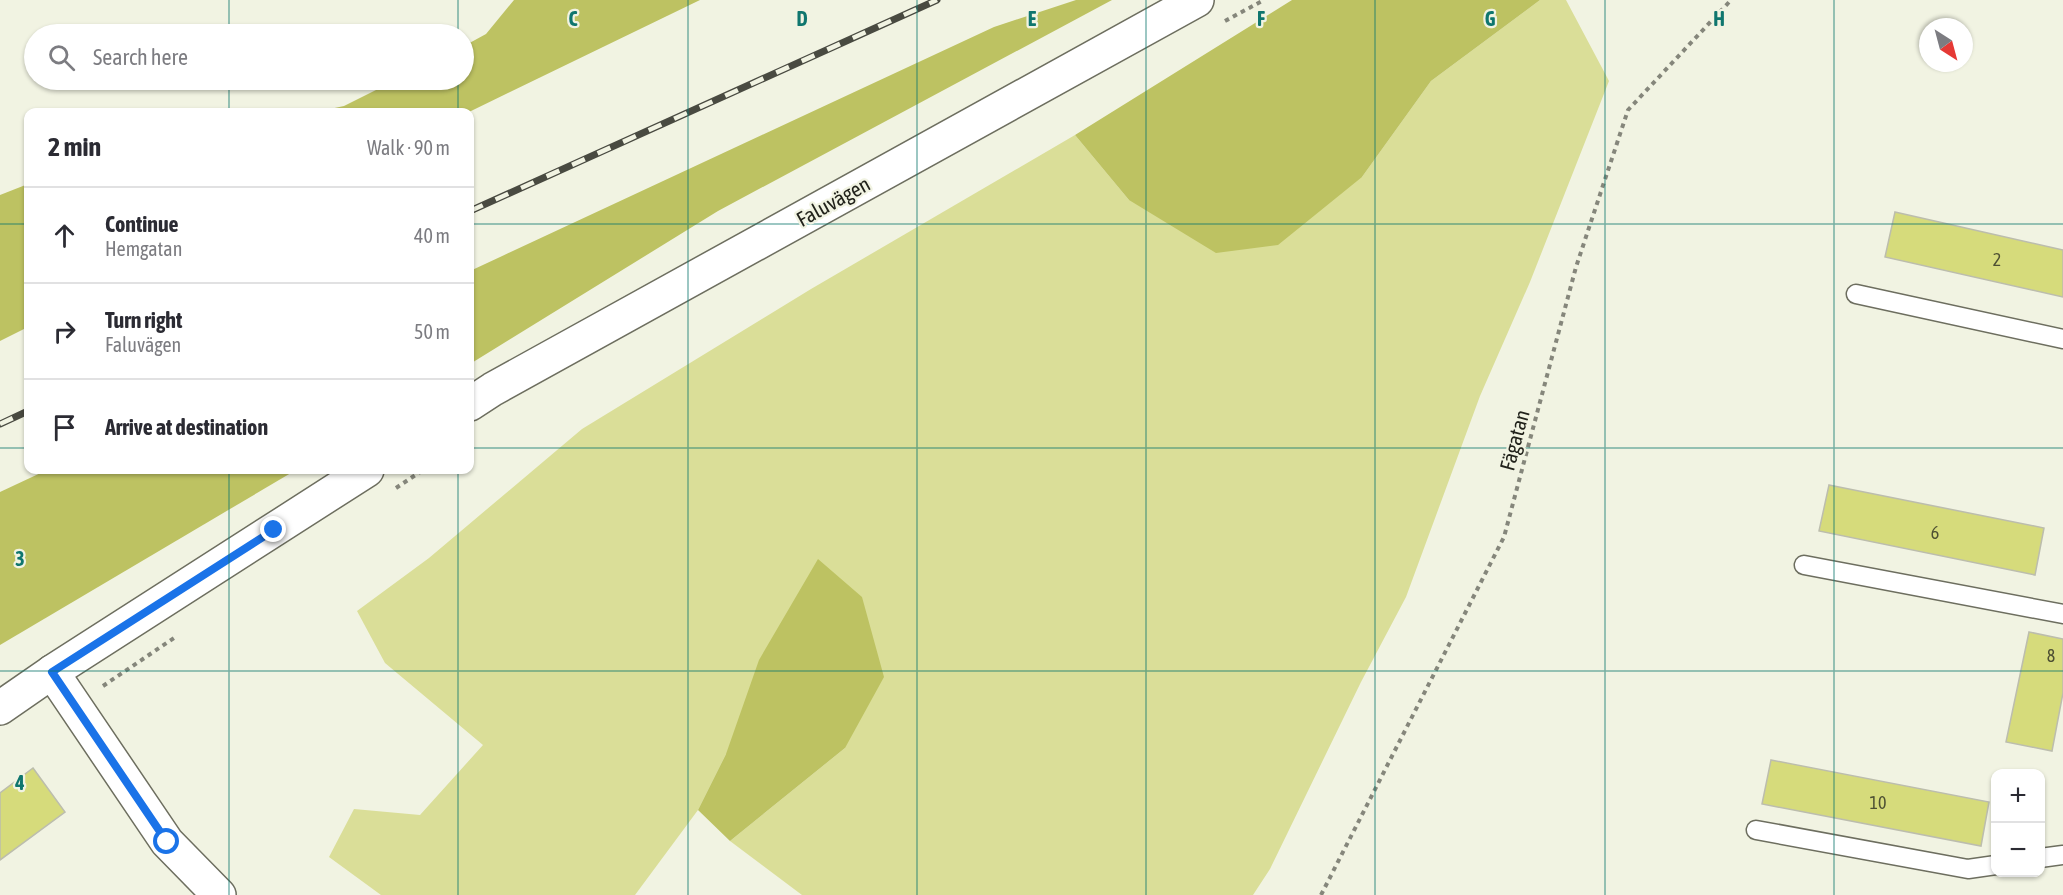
<!DOCTYPE html>
<html lang="en">
<head>
<meta charset="utf-8">
<style>
  :root { --surface:#fff; --page:#f2f2f3; --text:#2b2b33; --muted:#7c7c81; --line:#e1e1e2 }
  body { margin:0; font-family:"Asap Condensed",sans-serif; background:var(--page); color:var(--text) }
  .controls { position:absolute; right:18px; bottom:18px; display:grid; overflow:hidden; border-radius:12px; box-shadow:0 2px 4px #0004 }
  .controls button { width:54px; height:54px; display:grid; place-items:center; padding:0; border:0; border-bottom:2px solid var(--line); background:var(--surface); color:var(--text); font:30px sans-serif }
  .compass { position:absolute; left:1919px; top:18px; width:54px; height:54px; border-radius:50%; background:var(--surface); box-shadow:0 2px 4px #0004; rotate:144deg }
  .stop { position:absolute; width:18px; height:18px; margin:-14px; border:4px solid #1a73e8; border-radius:50%; background:#fff }
  .stop.end { background:#1a73e8; border-color:#fff; box-shadow:0 2px 6px #0008 }
  .list { margin:0; padding:0; list-style:none }
  h2 { display:flex; justify-content:space-between; align-items:center; height:78px; margin:0; padding:0 24px; font-size:26px }
  h2 small { font-size:20px; font-weight:400; color:var(--muted) }
  .list li { display:grid; grid-template-columns:39px 1fr auto; gap:18px; align-items:center; box-sizing:border-box; height:96px; padding:0 24px; border-top:2px solid var(--line) }
  .list b { display:block; font-size:22px; white-space:nowrap }
  .list p { margin:0; font-size:20px; white-space:nowrap; color:var(--muted) }
  .list em { font-size:20px; font-style:normal; color:var(--muted) }
  .icon { flex:none; width:33px; height:33px; fill:none; stroke:currentColor; stroke-width:2; stroke-linecap:round; stroke-linejoin:round }
  .map { position:relative; flex:none; width:2063px; height:895px; overflow:hidden }
  .search { position:absolute; background:var(--surface); box-shadow:0 2px 4px #0004; left:24px; top:24px; width:450px; height:66px; display:flex; align-items:center; gap:15px; box-sizing:border-box; padding:0 21px; border-radius:33px; color:var(--muted); font-size:22px }
  .panel { position:absolute; background:var(--surface); box-shadow:0 2px 4px #0004; left:24px; top:108px; width:450px; height:366px; border-radius:12px }
  .map>svg:first-child { display:block }
  .green { fill:#dade98 }
  .forest { fill:#bdc262 }
  .building { fill:#d6db7b; stroke:#bcbdad; stroke-width:1.5 }
  .lines { fill:none; stroke-linecap:round; stroke-linejoin:round }
  .service-casing { stroke:#6d6e5f; stroke-width:21 }
  .tertiary-casing { stroke:#6d6e5f; stroke-width:36 }
  .path { stroke:#85867b; stroke-width:4; stroke-dasharray:4.5 4.5; stroke-linecap:butt }
  .service { stroke:#fff; stroke-width:18 }
  .tertiary { stroke:#fff; stroke-width:33 }
  .rail-casing { stroke:#494a41; stroke-width:7 }
  .rail { stroke:#f1f3e2; stroke-width:4.5; stroke-dasharray:14; stroke-linecap:butt }
  .route { stroke:#1a73e8; stroke-width:8 }
  .grid { fill:none; stroke:#0f766e; stroke-width:1.5; stroke-opacity:0.55 }
  .labels { text-anchor:middle; dominant-baseline:central; stroke-width:4.5; stroke-linejoin:round; paint-order:stroke }
  .number-label { font-size:18px; fill:#4e5033 }
  .street-label { font-size:21px; fill:#21221b; stroke:#f1f3e2 }
  .grid-label { font-size:20px; text-anchor:middle; font-weight:bold; fill:#0f766e; stroke:#f1f3e2; stroke-width:4.5; stroke-linejoin:round; paint-order:stroke }
</style>
</head>
<body>
<div class="map">
<svg width="2063" height="895" viewBox="0 0 2063 895">
  <rect width="100%" height="100%" fill="#f1f3e2"/>
  <path class="green" d="M1540,0H1566L1609,81L1530,282L1480,396L1406,597L1361,682L1270,869L1253,895H802L730,841L845,748L726,754L698,810L635,895H381L329,857L354,809L420,815L483,745L385,663L357,611L429,558L582,429L811,289L1075,135L1129,200L1362,177L1431,81Z"/>
  <g class="forest">
    <path d="M514,0H700L469,112H316L344,106L396,80H464V46L486,34Z"/>
    <path d="M1076,0H1112L718,211L470,364V271L994,27Z"/>
    <path d="M1292,0H1540L1431,81L1362,177L1278,245L1216,253L1129,200L1075,135Z"/>
    <path d="M28,184V327L0,341V195Z"/>
    <path d="M47,470H296L0,645V492Z"/>
    <path d="M818,559L862,597L884,677L845,748L730,841L698,810L726,754L759,660Z"/>
  </g>
  <g class="building">
    <path d="M1895,212L2063,250V297L1885,257Z"/>
    <path d="M1829,485L2044,528L2035,575L1819,531Z"/>
    <path d="M2029,632L2063,639V693L2052,751L2006,742Z"/>
    <path d="M1771,760L1989,802L1981,846L1762,804Z"/>
    <path d="M33,768L65,812L0,860V793Z"/>
  </g>
  <g class="lines">
    <g class="service-casing">
      <g id="service">
        <path d="M1856,294L2063,339"/>
        <path d="M1804,565L2063,614"/>
        <path d="M1756,830L1968,869L1996,865"/>
        <path d="M2040,858L2063,855"/>
      </g>
    </g>
    <g class="tertiary-casing">
      <g id="tertiary">
        <path d="M470,404L493,389L1197,0"/>
        <path d="M52,672L167,842L219,895"/>
        <path d="M0,708L52,672L367,470"/>
      </g>
    </g>
    <g class="path">
      <path d="M1225,21L1264,0"/>
      <path d="M396,488L423,470"/>
      <path d="M103,686L174,638"/>
      <path d="M1321,895L1504,537L1576,267L1628,110L1731,0"/>
    </g>
    <use href="#service" class="service"/>
    <use href="#tertiary" class="tertiary"/>
    <g class="rail-casing">
      <g id="rail">
        <path d="M470,211L937,0"/>
        <path d="M0,424L28,411"/>
      </g>
    </g>
    <use href="#rail" class="rail"/>
  </g>
  <g class="lines">
    <path class="route" d="M167,842L52,672L274,530"/>
  </g>
  <path class="grid" d="M229,0V34M458,0V34M688,0V895M917,0V895M1146,0V895M1375,0V895M1605,0V895M1834,0V895M229,80V112M458,80V112M0,224H28M470,224H2063M0,448H28M470,448H2063M229,470V895M458,470V895M0,671H2063"/>
  <g class="labels">
    <g class="number-label">
      <text x="1997" y="259">2</text>
      <text x="1935" y="532">6</text>
      <text x="2051" y="655">8</text>
      <text x="1878" y="802">10</text>
    </g>
    <g class="street-label">
      <text transform="translate(833 201) rotate(-29)">Faluvägen</text>
      <text transform="translate(1514 440) rotate(-75)">Fägatan</text>
    </g>
  </g>
  <g class="grid-label">
    <text x="573" y="26">C</text>
    <text x="802" y="26">D</text>
    <text x="1032" y="26">E</text>
    <text x="1261" y="26">F</text>
    <text x="1490" y="26">G</text>
    <text x="1719" y="26">H</text>
    <text x="20" y="566">3</text>
    <text x="20" y="790">4</text>
  </g>
</svg>
<div class="controls">
<button>+</button>
<button>−</button>
</div>
<svg class="compass" viewBox="-18 -18 36 36"><path d="M0-13l5 13h-10z" fill="#e53935"/><path d="M0 13l5-13h-10z" fill="#7c7c81"/></svg>
<div class="stop" style="left:167px;top:842px"></div>
<div class="stop end" style="left:274px;top:530px"></div>
<div class="search"><svg class="icon" aria-label="search" viewBox="0 0 24 24"><circle cx="10" cy="10" r="6"/><path d="M15 15l6 6"/></svg>Search here</div>
<section class="panel">
<h2>2 min<small>Walk · 90 m</small></h2>
<ul class="list">
<li><svg class="icon" aria-label="ahead" viewBox="0 0 24 24"><path d="M12 20V5M6 11l6-6 6 6"/></svg><div><b>Continue</b><p>Hemgatan</p></div><em>40 m</em></li>
<li><svg class="icon" aria-label="right" viewBox="0 0 24 24"><path d="M7 20v-9h11M14 6l5 5-5 5"/></svg><div><b>Turn right</b><p>Faluvägen</p></div><em>50 m</em></li>
<li><svg class="icon" aria-label="arrive" viewBox="0 0 24 24"><path d="M6 21V4h12l-3 4 3 4H6"/></svg><div><b>Arrive at destination</b></div></li>
</ul>
</section>
</div>
</body>
</html>
